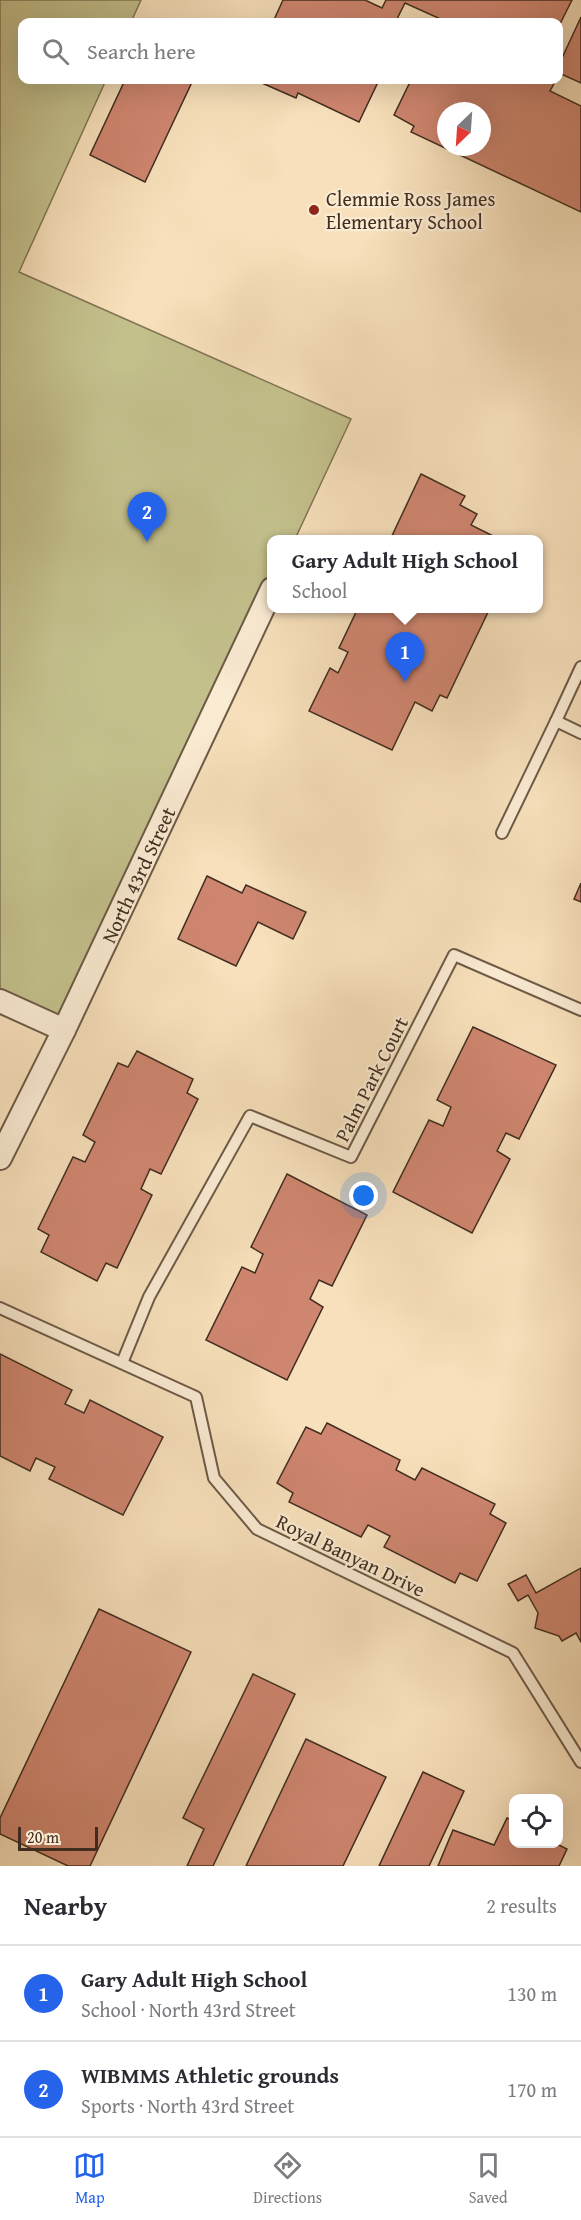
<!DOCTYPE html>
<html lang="en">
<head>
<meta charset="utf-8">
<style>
  :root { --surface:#fff; --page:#f7f7f7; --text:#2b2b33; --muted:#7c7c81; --line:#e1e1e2; --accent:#2563eb }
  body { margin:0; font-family:"Gentium Book Plus",serif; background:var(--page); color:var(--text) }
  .controls { position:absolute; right:18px; bottom:18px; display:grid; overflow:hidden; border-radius:12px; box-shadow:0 6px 24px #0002 }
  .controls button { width:54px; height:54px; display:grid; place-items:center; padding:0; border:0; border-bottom:2px solid var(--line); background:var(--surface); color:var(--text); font:30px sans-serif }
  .compass { position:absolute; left:437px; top:102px; width:54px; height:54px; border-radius:50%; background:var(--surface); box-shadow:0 6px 24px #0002; rotate:205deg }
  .scale { position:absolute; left:18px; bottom:15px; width:80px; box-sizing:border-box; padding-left:6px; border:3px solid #412d1f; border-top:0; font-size:16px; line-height:21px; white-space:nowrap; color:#412d1f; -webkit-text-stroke:4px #faebd3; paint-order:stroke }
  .you { position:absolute; left:364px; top:1196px; width:21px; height:21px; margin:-15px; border:4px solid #fff; border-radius:50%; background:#1a73e8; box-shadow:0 0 0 9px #1a73e833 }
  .badge { display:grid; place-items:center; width:39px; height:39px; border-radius:50%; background:var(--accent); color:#fff; font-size:20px; font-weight:700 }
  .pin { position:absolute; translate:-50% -50px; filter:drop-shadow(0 2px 3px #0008) }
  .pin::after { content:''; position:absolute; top:32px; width:21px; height:18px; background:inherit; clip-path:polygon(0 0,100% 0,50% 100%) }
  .popup { position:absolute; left:267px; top:535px; width:276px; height:78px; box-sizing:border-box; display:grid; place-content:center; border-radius:12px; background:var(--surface); filter:drop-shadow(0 2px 4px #0005); font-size:20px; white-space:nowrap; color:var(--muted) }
  .popup b { font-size:22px; color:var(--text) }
  .popup::after { content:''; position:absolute; left:50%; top:100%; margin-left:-12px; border:12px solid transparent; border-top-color:var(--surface) }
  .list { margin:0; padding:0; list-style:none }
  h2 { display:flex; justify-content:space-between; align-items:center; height:78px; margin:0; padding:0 24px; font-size:26px }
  h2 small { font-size:20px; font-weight:400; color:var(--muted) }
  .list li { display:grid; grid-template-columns:39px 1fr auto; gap:18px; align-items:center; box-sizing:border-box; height:96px; padding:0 24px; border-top:2px solid var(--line) }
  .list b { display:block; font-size:22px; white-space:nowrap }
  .list p { margin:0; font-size:20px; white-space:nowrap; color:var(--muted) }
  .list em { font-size:20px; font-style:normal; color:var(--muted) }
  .icon { flex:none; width:33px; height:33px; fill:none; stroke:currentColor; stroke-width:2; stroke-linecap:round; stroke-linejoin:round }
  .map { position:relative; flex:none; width:581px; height:1866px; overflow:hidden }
  .search { position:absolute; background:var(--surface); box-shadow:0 6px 24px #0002; left:18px; right:18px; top:18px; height:66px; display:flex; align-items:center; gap:15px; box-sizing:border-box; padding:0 21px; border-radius:12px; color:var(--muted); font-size:22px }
  .sheet { height:270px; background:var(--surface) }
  nav { display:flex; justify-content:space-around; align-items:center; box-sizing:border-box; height:84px; border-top:2px solid var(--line); background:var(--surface); font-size:16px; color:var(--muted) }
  nav a { display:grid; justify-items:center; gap:3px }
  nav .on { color:var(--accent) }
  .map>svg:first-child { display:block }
  .green { fill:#c3c08c; stroke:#827656; stroke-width:1.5 }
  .building { fill:#cf8670; stroke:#412d1f; stroke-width:1.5; fill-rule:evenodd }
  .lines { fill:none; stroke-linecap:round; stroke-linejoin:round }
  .service-casing { stroke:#6e5a46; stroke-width:14 }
  .minor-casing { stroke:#6e5a46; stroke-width:26 }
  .service { stroke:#faebd3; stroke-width:10 }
  .minor { stroke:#faebd3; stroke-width:22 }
  .poi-dot { fill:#8f2418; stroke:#faebd3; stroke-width:2 }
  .labels { text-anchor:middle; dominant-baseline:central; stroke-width:4.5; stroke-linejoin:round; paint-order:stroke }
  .poi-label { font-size:20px; fill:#412d1f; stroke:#faebd3; text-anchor:start }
  .street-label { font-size:20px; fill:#412d1f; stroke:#faebd3 }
</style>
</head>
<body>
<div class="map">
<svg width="581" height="1866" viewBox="0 0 581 1866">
  <rect width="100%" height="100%" fill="#f7e0bb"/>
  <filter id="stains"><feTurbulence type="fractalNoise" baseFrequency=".00333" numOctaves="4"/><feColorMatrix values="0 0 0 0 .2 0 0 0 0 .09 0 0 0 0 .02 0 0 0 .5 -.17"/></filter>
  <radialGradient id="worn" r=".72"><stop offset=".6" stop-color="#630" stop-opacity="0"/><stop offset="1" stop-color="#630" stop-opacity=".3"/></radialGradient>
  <path class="green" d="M0,0H141L131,22H22V80H106L19,272L351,419L295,539L272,540L271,589L64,1030L0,1001Z"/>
  <g class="building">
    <path d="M283,0H365L382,8L386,0H572L558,28V22H447L405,3L396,21L400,22H273Z"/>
    <path d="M581,17V83L559,73L558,74V56L562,58Z"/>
    <path d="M125,80H193L145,182L90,155Z"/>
    <path d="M255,80H379L359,122L298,93L296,98Z"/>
    <path d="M411,80H525L530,82L532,80H556L550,91L581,106V212L411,132L414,126L394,115ZM446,111H482V147H446Z"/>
    <path d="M421,474L465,496L460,505L477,514L471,525L501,540H390Z"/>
    <path d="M358,608H490L447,698L440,695L432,711L415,702L392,750L309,711L330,668L338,673L348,652L339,648Z"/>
    <path d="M207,876L242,893L246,885L306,912L293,939L258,922L236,966L178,939Z"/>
    <path d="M581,883V902L574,899Z"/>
    <path d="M473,1027L556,1065L519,1139L506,1133L497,1151L510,1159L472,1233L393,1192L429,1120L443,1126L451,1107L437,1100Z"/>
    <path d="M137,1051L193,1079L187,1093L198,1099L161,1174L150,1169L141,1189L152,1195L117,1268L106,1263L97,1281L41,1252L49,1235L38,1229L73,1157L85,1162L95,1142L83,1135L118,1063L128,1067Z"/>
    <path d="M287,1174L367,1215L332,1286L319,1280L310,1299L323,1307L287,1380L206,1340L242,1267L255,1273L263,1254L251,1247Z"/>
    <path d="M0,1354L72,1390L65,1404L84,1413L90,1400L163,1437L123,1515L49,1479L55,1467L36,1458L30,1471L0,1456Z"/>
    <path d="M327,1423L400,1460L396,1470L415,1480L422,1468L495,1504L490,1514L506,1523L477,1581L460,1573L455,1583L384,1547L390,1536L368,1525L361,1537L289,1502L293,1493L277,1483L306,1427L321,1434Z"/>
    <path d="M581,1568V1642L576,1633L562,1641L559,1636L535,1628L538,1613L528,1595L518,1601L508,1584L526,1575L536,1593Z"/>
    <path d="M99,1609L191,1652L90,1866H68L0,1834V1818Z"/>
    <path d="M253,1674L295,1694L213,1866H187L204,1829L183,1818Z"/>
    <path d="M306,1739L386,1777L343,1866H246Z"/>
    <path d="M423,1772L464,1791L429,1866H379Z"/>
    <path d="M507,1818L514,1821V1844H557L567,1849L559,1866H438L453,1830L494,1845Z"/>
  </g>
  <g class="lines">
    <g class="service-casing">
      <g id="service">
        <path d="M581,667L556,721L581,733"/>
        <path d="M502,833L556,721"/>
        <path d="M0,1308L196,1397L214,1478L257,1529L513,1653L581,1762"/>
        <path d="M122,1363L149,1297L250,1116L351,1157L454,955L581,1010"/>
      </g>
    </g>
    <g class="minor-casing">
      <g id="minor">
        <path d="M0,1001L64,1030"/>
        <path d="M0,1158L64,1030L272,589"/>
      </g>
    </g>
    <use href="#service" class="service"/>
    <use href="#minor" class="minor"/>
  </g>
  <circle class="poi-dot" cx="314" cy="210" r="6"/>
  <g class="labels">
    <g class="poi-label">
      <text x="326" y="198">Clemmie Ross James<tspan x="326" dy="23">Elementary School</tspan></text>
    </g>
    <g class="street-label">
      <text transform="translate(138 875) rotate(-65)">North 43rd Street</text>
      <text transform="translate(371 1079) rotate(-63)">Palm Park Court</text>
      <text transform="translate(351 1555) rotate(26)">Royal Banyan Drive</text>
    </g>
  </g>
  <rect width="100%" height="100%" filter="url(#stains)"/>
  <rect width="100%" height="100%" fill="url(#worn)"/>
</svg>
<div class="controls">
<button><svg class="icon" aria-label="locate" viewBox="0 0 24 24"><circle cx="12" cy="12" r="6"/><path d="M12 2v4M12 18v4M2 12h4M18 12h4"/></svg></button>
</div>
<svg class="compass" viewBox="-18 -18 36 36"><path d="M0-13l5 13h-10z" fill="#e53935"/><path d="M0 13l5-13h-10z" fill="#7c7c81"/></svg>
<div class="scale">20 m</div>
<div class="you"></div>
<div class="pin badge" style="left:405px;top:682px">1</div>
<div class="popup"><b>Gary Adult High School</b>School</div>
<div class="pin badge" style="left:147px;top:542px">2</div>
<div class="search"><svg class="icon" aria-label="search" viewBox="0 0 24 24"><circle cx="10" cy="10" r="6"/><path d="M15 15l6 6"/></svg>Search here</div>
</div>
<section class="sheet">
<h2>Nearby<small>2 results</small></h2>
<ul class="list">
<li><span class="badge">1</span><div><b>Gary Adult High School</b><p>School · North 43rd Street</p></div><em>130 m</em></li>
<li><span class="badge">2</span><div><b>WIBMMS Athletic grounds</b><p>Sports · North 43rd Street</p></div><em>170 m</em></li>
</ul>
</section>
<nav>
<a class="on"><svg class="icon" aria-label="map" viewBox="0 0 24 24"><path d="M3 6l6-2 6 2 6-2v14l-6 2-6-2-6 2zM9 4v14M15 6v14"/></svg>Map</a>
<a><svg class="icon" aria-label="directions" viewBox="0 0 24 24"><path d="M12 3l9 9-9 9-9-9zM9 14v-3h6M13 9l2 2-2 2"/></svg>Directions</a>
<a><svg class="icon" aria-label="saved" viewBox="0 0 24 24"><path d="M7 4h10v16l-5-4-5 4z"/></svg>Saved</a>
</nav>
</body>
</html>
